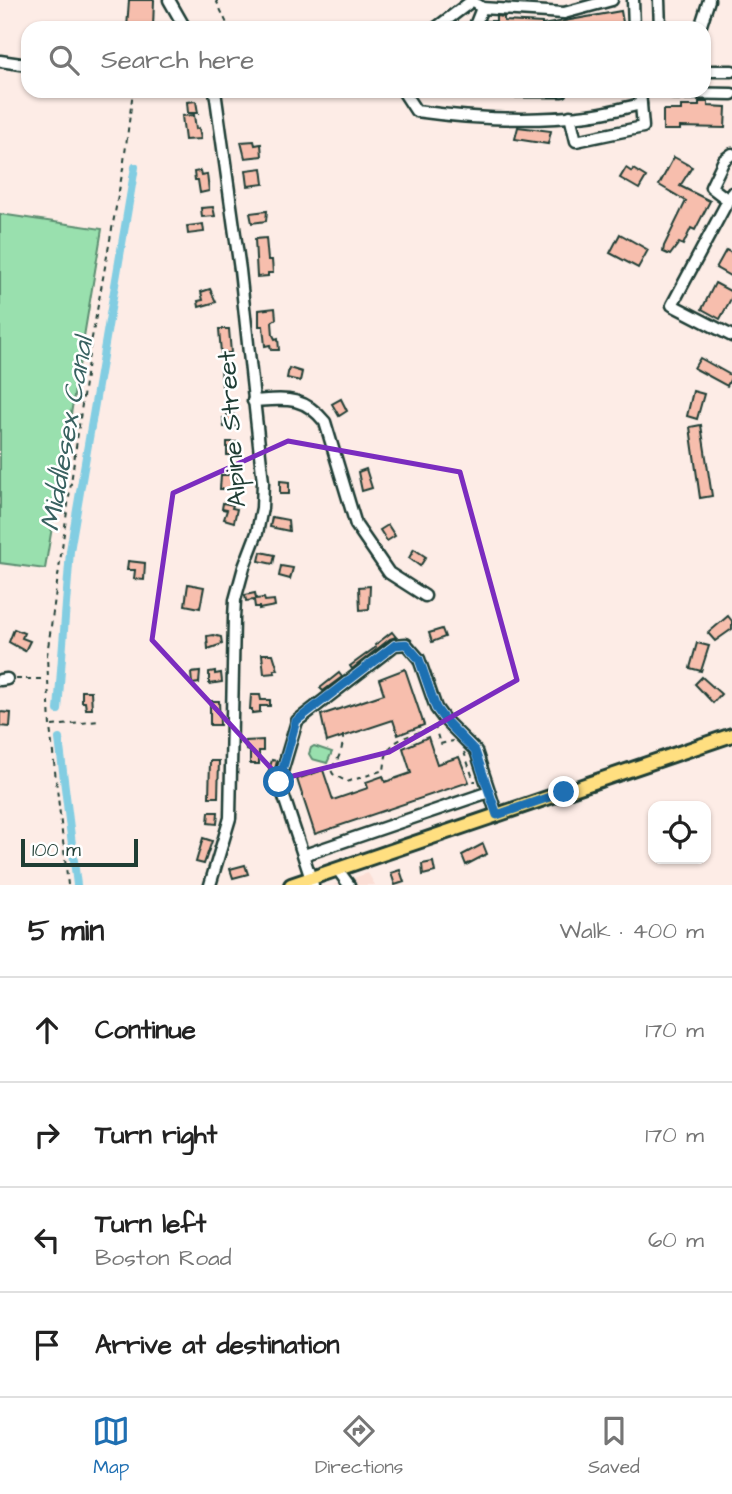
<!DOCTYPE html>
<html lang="en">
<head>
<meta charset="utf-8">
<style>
  :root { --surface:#fff; --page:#f6f6f6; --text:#222; --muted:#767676; --line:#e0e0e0; --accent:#1f6fb2 }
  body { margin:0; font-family:"Architects Daughter",sans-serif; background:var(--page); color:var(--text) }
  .controls { position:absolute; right:21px; bottom:21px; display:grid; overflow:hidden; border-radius:14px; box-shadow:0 2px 5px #0004 }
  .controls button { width:63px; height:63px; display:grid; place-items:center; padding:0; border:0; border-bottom:2px solid var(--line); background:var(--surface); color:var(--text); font:35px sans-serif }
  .scale { position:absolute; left:21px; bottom:18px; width:117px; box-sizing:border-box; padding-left:7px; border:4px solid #1f3d34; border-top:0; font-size:19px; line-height:24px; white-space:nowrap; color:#1f3d34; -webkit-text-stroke:5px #fff; paint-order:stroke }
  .stop { position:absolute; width:21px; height:21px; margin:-16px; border:5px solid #1f6fb2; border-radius:50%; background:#fff }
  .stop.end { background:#1f6fb2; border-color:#fff; box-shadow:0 2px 7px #0008 }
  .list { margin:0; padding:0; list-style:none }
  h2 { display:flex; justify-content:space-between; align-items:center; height:91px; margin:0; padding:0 28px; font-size:30px }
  h2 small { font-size:23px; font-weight:400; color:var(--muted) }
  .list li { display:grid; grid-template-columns:46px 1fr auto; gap:21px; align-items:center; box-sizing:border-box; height:105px; padding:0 28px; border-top:2px solid var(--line) }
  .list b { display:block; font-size:26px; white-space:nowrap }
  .list p { margin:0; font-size:23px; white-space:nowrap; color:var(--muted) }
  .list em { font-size:23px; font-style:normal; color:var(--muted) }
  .icon { flex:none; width:38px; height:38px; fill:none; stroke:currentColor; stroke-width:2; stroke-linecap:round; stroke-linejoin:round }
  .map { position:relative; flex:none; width:732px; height:885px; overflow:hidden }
  .search { position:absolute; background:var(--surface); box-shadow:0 2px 5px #0004; left:21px; right:21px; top:21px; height:77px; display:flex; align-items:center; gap:18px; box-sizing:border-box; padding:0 24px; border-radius:21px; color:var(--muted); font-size:26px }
  .sheet { height:511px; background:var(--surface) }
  nav { display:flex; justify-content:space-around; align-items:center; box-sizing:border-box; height:98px; border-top:2px solid var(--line); background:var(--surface); font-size:19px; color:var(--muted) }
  nav a { display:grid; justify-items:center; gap:4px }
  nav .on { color:var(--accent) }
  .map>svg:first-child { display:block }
  .built { fill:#fbded5 }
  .green { fill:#99e0ae; stroke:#5c8e71; stroke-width:2 }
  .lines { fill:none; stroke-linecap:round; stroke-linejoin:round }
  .canal { stroke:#82cde2; stroke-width:8 }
  .building { fill:#f7bead; stroke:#1f3d34; stroke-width:2 }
  .minor-casing { stroke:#1f3d34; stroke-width:15 }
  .major-casing { stroke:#1f3d34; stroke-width:18 }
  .path { stroke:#1f3d34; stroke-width:2; stroke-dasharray:5 5; stroke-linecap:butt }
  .minor { stroke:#fff; stroke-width:10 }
  .major { stroke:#ffdf80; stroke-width:12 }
  .route { stroke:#1f6fb2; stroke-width:9 }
  .marked { fill:none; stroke:#7b2cbf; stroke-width:5; stroke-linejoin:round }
  .labels { text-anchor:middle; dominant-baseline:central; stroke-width:5; stroke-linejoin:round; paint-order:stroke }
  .street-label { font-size:26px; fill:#1f3d34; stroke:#fff }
  .water-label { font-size:28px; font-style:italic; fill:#386160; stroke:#fff }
</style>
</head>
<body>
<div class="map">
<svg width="732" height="885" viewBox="0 0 732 885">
  <rect width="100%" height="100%" fill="#fdece6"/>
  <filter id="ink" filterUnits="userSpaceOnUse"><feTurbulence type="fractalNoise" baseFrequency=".0143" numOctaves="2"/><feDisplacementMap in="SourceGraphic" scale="14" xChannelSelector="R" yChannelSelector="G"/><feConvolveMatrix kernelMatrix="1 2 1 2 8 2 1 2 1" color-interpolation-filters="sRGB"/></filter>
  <g filter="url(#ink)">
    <path class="built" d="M368,873L375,885H333Z"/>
    <g class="green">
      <path d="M0,214L102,229L45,569L0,563Z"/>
      <path d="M314,746L332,752L327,763L312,759L309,754L311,748Z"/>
    </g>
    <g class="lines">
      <g class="canal">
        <path d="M58,710L70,551L135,167"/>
        <path d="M59,739L77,885"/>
      </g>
    </g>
    <g class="building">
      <path d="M129,0H154L153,28H127Z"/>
      <path d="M621,11L624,28H482L485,21H496V16L504,17V21L542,23V25Z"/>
      <path d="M196,101L198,113H188L187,102Z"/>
      <path d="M699,102H708V106L726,107L725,128L680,127V130H663V110H681V106H699Z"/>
      <path d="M194,115L196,129L199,128L201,139L185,140L182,116Z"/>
      <path d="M518,127L551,131L548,144L515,139Z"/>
      <path d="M254,141L255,145L261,144L262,156L245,158L241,142Z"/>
      <path d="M674,157L692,167L680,186L710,201L695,230L691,228L683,245L679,243L670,255L663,252L664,246L686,201L659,185Z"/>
      <path d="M262,168L264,184L248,186L246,170Z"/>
      <path d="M626,168L632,172L633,169L646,177L639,189L620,178Z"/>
      <path d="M200,171L201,175L207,174L209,191L200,193L198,180H195L194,172Z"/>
      <path d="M213,207L215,216L202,217L201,208Z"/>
      <path d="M267,211L266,221L252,223L250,213Z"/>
      <path d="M203,224L204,232L188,234L187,226Z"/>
      <path d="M620,234L648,250L638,268L610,253Z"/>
      <path d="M266,238L268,260H272L273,273H268V276L257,277L255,239Z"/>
      <path d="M726,250L732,253V277L716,268Z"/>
      <path d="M715,283L732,292V297L720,319L702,309Z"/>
      <path d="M210,289L216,302L199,307L198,301L203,300L201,292Z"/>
      <path d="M275,308L276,319L272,322L273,335L275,339L278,338L279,350H271L270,345L265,346L263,326H259V310Z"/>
      <path d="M219,329H229L231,353H221Z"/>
      <path d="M700,358L732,376L727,386L694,368Z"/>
      <path d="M221,365H229L233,385L222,386Z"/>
      <path d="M289,368L302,372L300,381L287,378Z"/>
      <path d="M693,391L704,394L697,419L687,416Z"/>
      <path d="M341,399L347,411L339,416L332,404Z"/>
      <path d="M227,412H233L234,417H237L238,426L224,427L223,418H227Z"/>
      <path d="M701,425L712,496L700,498L690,427Z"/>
      <rect x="227" y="442" width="10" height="13"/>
      <path d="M366,469L372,488L362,491L358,472Z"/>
      <path d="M221,475H236L240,489H220Z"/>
      <path d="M280,481L289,482V494H280Z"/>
      <path d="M223,503L233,505L232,508L237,509L234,522L224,519L227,510L222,509Z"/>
      <path d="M272,517L288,520L289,531L270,527Z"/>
      <path d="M388,525L395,536L387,541L380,530Z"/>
      <path d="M414,549L426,557L420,566L409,558Z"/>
      <path d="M261,552L275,555L273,564L259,561Z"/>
      <path d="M128,561L145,563L144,580L134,579L135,570H127Z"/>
      <path d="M281,566L293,568L290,579L279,576Z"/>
      <path d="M188,584L204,587L200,608L185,605Z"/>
      <path d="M370,586L369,609L360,610L359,587Z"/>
      <path d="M255,593L256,599L264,598L265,601L274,600L275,606L259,609V607H255L254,600L246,601L245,595Z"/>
      <path d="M728,616L732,621V629L715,641L708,633Z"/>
      <path d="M14,629L24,633L22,638L30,641L25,651L9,642Z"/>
      <path d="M442,629L445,637L432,642L429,633Z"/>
      <path d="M392,632L396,637L390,639L352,669L350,666L376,647L375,645Z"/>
      <path d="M213,635L221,637L222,644L208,649L207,636Z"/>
      <path d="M697,643L709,646L701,671L690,668Z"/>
      <path d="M262,654H273L278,670H274L275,673L264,674Z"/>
      <path d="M405,669L424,725L398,735L393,720L327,742L321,715L384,694L379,679Z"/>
      <path d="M215,671V674L221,673L222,682L209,684V672Z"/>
      <path d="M200,672L199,683L192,684L191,673Z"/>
      <path d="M339,673L342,677L323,691L320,688Z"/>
      <path d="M702,677L721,694L713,703L695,684Z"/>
      <path d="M82,691H91L92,709H86L85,702H82Z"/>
      <path d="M251,695H260L261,700H270V706H260V712L252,713V709H250Z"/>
      <path d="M210,701H219L220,725H210Z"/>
      <path d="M0,712L11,713L10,727L0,726Z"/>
      <path d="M428,737L437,764L459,757L469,782L315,834L297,779L323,770L333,800L368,788L366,782L383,776L385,782L411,773L403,748Z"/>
      <path d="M263,740V751H259V764H250V751L246,750L245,741Z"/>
      <path d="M272,760L277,761L272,782L266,780Z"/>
      <path d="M210,761H219L218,797H209Z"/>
      <path d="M209,812H218L217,824L208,823Z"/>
      <path d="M203,838L212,841L204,864L196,862Z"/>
      <path d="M483,844L487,854L466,865L462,855Z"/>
      <path d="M433,862L435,872L423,875L422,864Z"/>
      <path d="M245,865L248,874L233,878L230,869Z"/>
      <path d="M400,870L404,882L395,885L391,873Z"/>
    </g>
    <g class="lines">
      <g class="minor-casing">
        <g id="minor">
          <path d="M169,0L185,28"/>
          <path d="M633,0L634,28"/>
          <path d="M659,0L660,28"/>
          <path d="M482,8L564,13L612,0"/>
          <path d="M436,28L473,0"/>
          <path d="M474,28L482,8L478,5"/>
          <path d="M700,28L709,0"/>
          <path d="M0,61L28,65"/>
          <path d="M704,71H732"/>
          <path d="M403,91L416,111C473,119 531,122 588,115C606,113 624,108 641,104L640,91"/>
          <path d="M498,91H562"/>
          <path d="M673,91V93L732,94"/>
          <path d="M570,116L576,141L643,127L641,104"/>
          <path d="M732,193L672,305L732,336"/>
          <path d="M728,200L711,187L724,160L732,154"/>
          <path d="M253,401C285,399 303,395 325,422L356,525L389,573L425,596"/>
          <path d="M0,680L7,679"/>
          <path d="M304,855L489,792"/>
          <path d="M338,870L349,885"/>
          <path d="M210,885L230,818L234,618L235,600L244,567L257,533L262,508L263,482L240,270L215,91"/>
          <path d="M313,885L279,782L297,721L395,645L406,644L419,659L436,708L444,719L476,751L497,815"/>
        </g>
      </g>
      <g class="major-casing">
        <path id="major" d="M291,885L732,735"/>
      </g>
      <g class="path">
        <path d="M216,0L229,28"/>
        <path d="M16,679H45"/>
        <path d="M52,726L100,721"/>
        <path d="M343,735C344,745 339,762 330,768L333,774L347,782L384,770C385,765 385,758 387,753C394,736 419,734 435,727L440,744L453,741"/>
        <path d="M464,752L474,781H476"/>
        <path d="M68,885L50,727L47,655L89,354L123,169L133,91"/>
      </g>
      <use href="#minor" class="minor"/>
      <use href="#major" class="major"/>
    </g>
  </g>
  <g class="lines" filter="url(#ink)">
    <path class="route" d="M279,782L296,721L395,645L406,644L419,659L436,708L444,719L475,751L497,815L564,792"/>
  </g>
  <path class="marked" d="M288,441L460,472L517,680L389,752L281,779L152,640L173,493Z"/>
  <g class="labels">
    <g class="street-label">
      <text transform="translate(232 429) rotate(-94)">Alpine Street</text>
    </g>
    <g class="water-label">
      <text transform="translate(67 434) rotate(-80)">Middlesex Canal</text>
    </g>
  </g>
</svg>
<div class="controls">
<button><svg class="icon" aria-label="locate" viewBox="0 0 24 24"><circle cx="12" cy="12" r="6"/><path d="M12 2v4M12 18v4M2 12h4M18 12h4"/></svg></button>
</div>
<div class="scale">100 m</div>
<div class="stop" style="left:279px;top:782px"></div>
<div class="stop end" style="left:564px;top:792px"></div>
<div class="search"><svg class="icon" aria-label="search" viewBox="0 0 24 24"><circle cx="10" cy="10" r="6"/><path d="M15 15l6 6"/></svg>Search here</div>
</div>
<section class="sheet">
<h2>5 min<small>Walk · 400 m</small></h2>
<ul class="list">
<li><svg class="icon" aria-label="ahead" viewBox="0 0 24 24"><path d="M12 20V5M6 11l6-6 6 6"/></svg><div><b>Continue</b></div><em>170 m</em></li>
<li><svg class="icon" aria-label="right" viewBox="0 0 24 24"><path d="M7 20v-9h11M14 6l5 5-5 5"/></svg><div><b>Turn right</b></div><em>170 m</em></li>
<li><svg class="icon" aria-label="left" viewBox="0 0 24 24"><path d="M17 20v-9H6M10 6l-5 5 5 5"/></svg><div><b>Turn left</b><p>Boston Road</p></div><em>60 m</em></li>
<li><svg class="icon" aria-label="arrive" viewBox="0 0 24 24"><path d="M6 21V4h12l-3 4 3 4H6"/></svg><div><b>Arrive at destination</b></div></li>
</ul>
</section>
<nav>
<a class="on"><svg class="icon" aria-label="map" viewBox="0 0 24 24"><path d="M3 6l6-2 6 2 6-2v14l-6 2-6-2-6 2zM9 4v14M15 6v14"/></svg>Map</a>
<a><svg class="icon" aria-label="directions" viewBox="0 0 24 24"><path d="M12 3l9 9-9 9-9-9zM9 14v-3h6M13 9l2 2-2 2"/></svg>Directions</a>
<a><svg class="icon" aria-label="saved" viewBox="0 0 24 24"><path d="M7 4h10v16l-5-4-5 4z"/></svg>Saved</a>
</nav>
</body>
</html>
